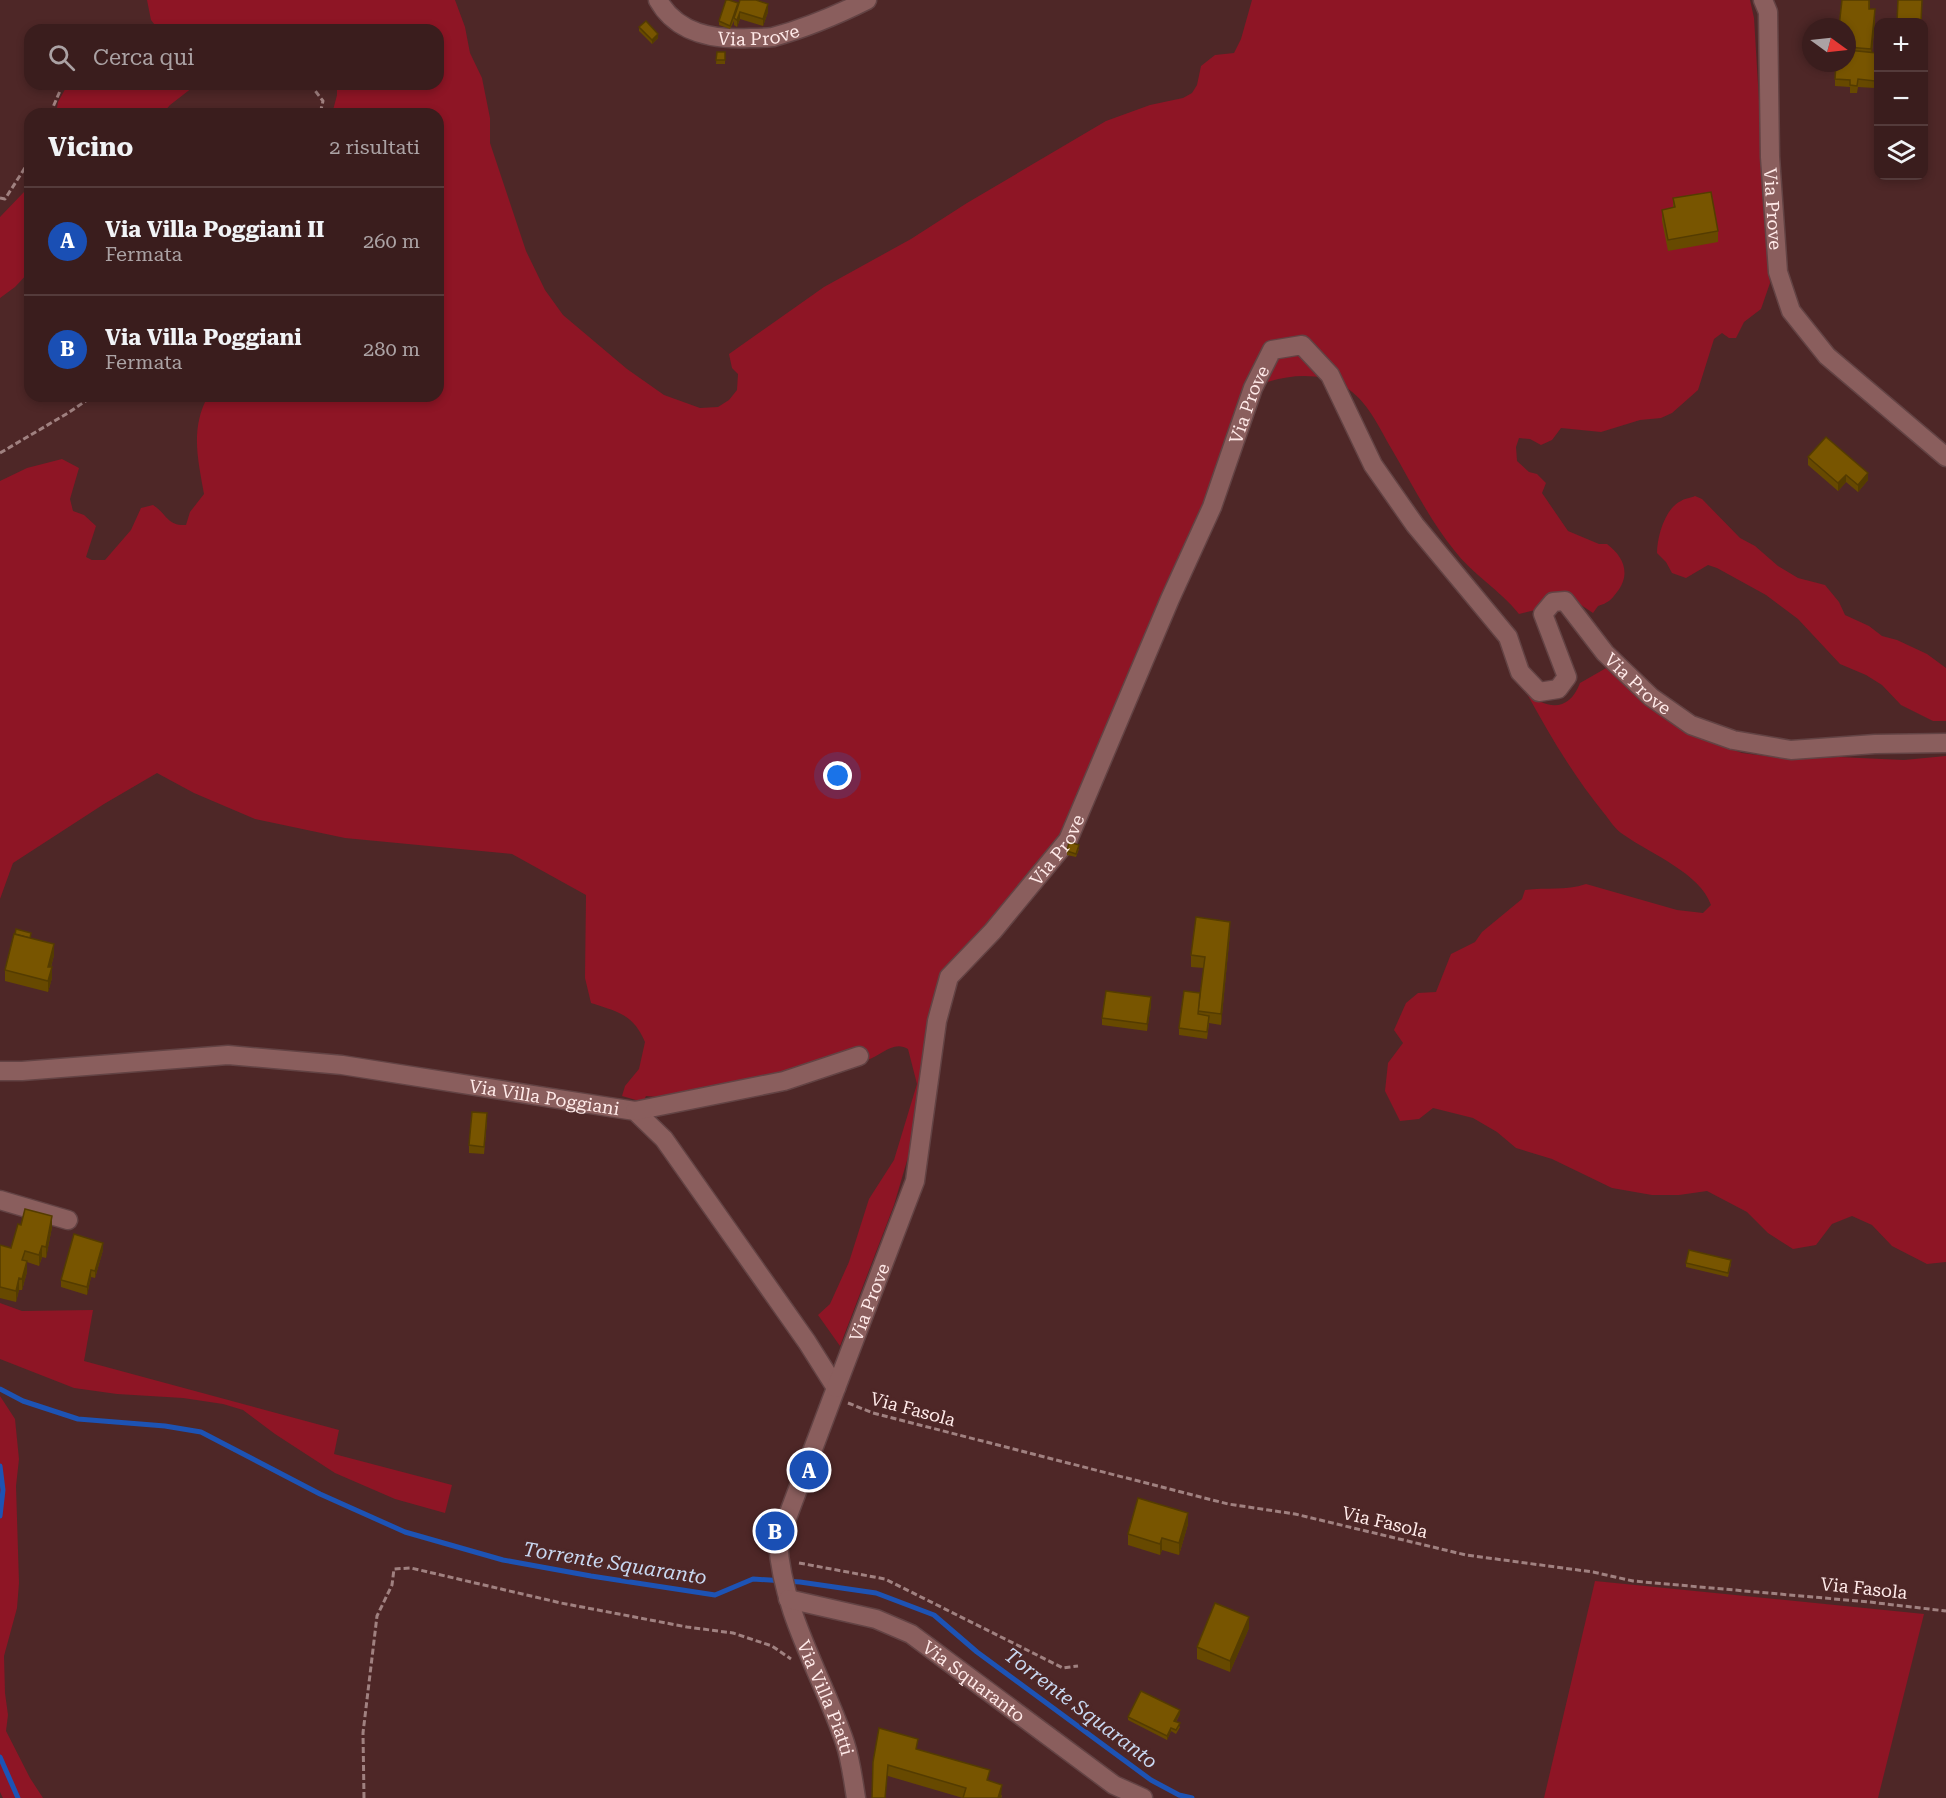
<!DOCTYPE html>
<html lang="it">
<head>
<meta charset="utf-8">
<style>
  :root { --surface:#3a1d1d; --page:#412626; --text:#f1f3f6; --muted:#aba2a4; --line:#543b3b; --accent:#bca0f2 }
  body { margin:0; font-family:"Roboto Serif",serif; background:var(--page); color:var(--text) }
  .controls { position:absolute; right:18px; top:18px; display:grid; overflow:hidden; border-radius:12px; box-shadow:0 3px 9px #0003 }
  .controls button { width:54px; height:54px; display:grid; place-items:center; padding:0; border:0; border-bottom:2px solid var(--line); background:var(--surface); color:var(--text); font:30px sans-serif }
  .compass { position:absolute; left:1802px; top:18px; width:54px; height:54px; border-radius:50%; background:var(--surface); box-shadow:0 3px 9px #0003; rotate:105deg }
  .you { position:absolute; left:838px; top:776px; width:21px; height:21px; margin:-15px; border:4px solid #fff; border-radius:50%; background:#1a73e8; box-shadow:0 0 0 9px #1a73e833 }
  .badge { display:grid; place-items:center; width:39px; height:39px; border-radius:50%; background:var(--accent); color:#fff; font-size:20px; font-weight:700 }
  .pin { position:absolute; translate:-50% -50%; border:3px solid #fff; box-shadow:0 2px 6px #0006 }
  .list { margin:0; padding:0; list-style:none }
  h2 { display:flex; justify-content:space-between; align-items:center; height:78px; margin:0; padding:0 24px; font-size:26px }
  h2 small { font-size:20px; font-weight:400; color:var(--muted) }
  .list li { display:grid; grid-template-columns:39px 1fr auto; gap:18px; align-items:center; box-sizing:border-box; height:108px; padding:0 24px; border-top:2px solid var(--line) }
  .list b { display:block; font-size:22px; white-space:nowrap }
  .list p { margin:0; font-size:20px; white-space:nowrap; color:var(--muted) }
  .list em { font-size:20px; font-style:normal; color:var(--muted) }
  .icon { flex:none; width:33px; height:33px; fill:none; stroke:currentColor; stroke-width:2; stroke-linecap:round; stroke-linejoin:round }
  .map { position:relative; flex:none; width:1946px; height:1798px; overflow:hidden }
  .search { position:absolute; background:var(--surface); box-shadow:0 3px 9px #0003; left:24px; top:24px; width:420px; height:66px; display:flex; align-items:center; gap:15px; box-sizing:border-box; padding:0 21px; border-radius:18px; color:var(--muted); font-size:22px }
  .panel { position:absolute; background:var(--surface); box-shadow:0 3px 9px #0003; left:24px; top:108px; width:420px; height:294px; border-radius:18px }
  .map>svg:first-child { display:block }
  .green { fill:#8e1525 }
  .lines { fill:none; stroke-linecap:round; stroke-linejoin:round }
  .stream { stroke:#1d53b4; stroke-width:5 }
  .minor-casing { stroke:#634344; stroke-width:21 }
  .path { stroke:#a08180; stroke-width:3; stroke-dasharray:6 3; stroke-linecap:butt }
  .minor { stroke:#8a5e5d; stroke-width:18 }
  .wall { fill:#674900 }
  .shaded-wall { fill:#543c00 }
  .building { fill:#785500; stroke:#543c00; stroke-width:1.5 }
  .labels { text-anchor:middle; dominant-baseline:central; stroke-width:6; stroke-linejoin:round; paint-order:stroke }
  .street-label { font-size:18px; fill:#ffeae9; stroke:#4e2727 }
  .water-label { font-size:20px; font-style:italic; fill:#c9d8f1; stroke:#4e2727 }
</style>
</head>
<body>
<div class="map">
<svg width="1946" height="1798" viewBox="0 0 1946 1798">
  <rect width="100%" height="100%" fill="#4e2727"/>
  <g class="green">
    <path d="M147,0H455L465,27L470,53L482,78L490,118V143L526,251L545,290L563,315L627,369L664,395L700,408L718,407L729,400L737,390L738,374L732,368L729,354L824,287L911,239L967,203L1106,121L1150,105L1183,98L1192,93L1197,85L1201,66L1215,55L1234,53L1241,39L1252,0H1750L1754,18L1770,283L1761,309L1744,322L1736,338H1729L1722,333L1714,339L1698,390L1672,413L1661,418L1640,420L1601,432L1561,428L1552,440L1541,445L1530,439L1519,438L1516,447L1517,461L1529,472L1537,474L1546,483L1542,493L1568,531L1599,544H1607C1624,557 1631,574 1617,592C1611,600 1608,603 1598,606L1593,613L1581,605L1571,601L1519,614C1500,590 1472,574 1454,550C1429,519 1411,482 1391,448C1379,427 1367,400 1345,387C1320,371 1287,375 1261,384L1065,852L1047,880L945,980L911,1147L894,1205L840,1346L818,1315L830,1304L849,1262L869,1199L894,1160L917,1084L908,1049C893,1040 881,1056 867,1060L861,1050L843,1056L798,1067L760,1083L669,1098L646,1096L643,1102L622,1096L625,1086L639,1069L645,1042C633,1014 618,1012 591,1003L585,978L586,895L512,854L345,838L255,819L194,793L157,773L104,804L13,863L0,899V481L27,468L62,459L79,468L70,499L73,511L84,515L96,526L86,557L92,560H105L131,530L141,508L153,505C167,514 167,526 186,525L190,512L204,494C198,459 190,429 208,396H438V114H332L337,95V84H438V30H289L234,27L223,30H160L158,29L151,20Z"/>
    <path d="M68,84H197L170,105L162,114H56L58,102Z"/>
    <path d="M30,181V271L15,287L0,298V217L24,192Z"/>
    <path d="M1695,496L1702,499L1740,538L1755,546L1778,566L1798,578L1825,585L1839,602L1845,615L1869,626L1882,636L1897,640L1927,654L1946,668V721H1933L1901,705L1882,685L1866,675L1840,664L1798,619L1766,595L1717,568L1708,565L1686,578L1672,573L1666,562L1657,553C1657,537 1665,508 1681,501C1685,498 1691,498 1695,496Z"/>
    <path d="M1608,667L1703,739L1742,753L1790,759L1838,757L1904,760L1946,756V1262L1927,1264L1892,1246L1872,1225L1852,1216L1832,1224L1816,1245L1793,1249L1768,1233L1747,1212L1707,1191L1679,1195H1652L1612,1188L1552,1159L1516,1148L1497,1132L1473,1118L1433,1108L1419,1119L1400,1121L1385,1091L1388,1063L1403,1043L1394,1030L1406,1003L1418,993L1436,992L1451,954L1475,942L1482,932L1522,899L1525,890C1547,887 1565,891 1586,884L1677,910L1703,913L1711,905C1700,873 1651,854 1624,835C1615,830 1609,819 1603,812C1573,775 1549,734 1526,692C1547,710 1569,712 1580,683Z"/>
    <path d="M0,1303L22,1311L93,1310L84,1361L339,1430L334,1454L452,1485L445,1513L395,1499L335,1473L275,1434L243,1410L223,1404L183,1398L117,1394L74,1388L0,1359Z"/>
    <path d="M0,1396L15,1419L19,1459L16,1486L19,1583L17,1608L4,1656L5,1693L8,1715L6,1731L30,1778L43,1798H3L0,1792Z"/>
    <path d="M1595,1581L1924,1614L1878,1798H1544Z"/>
  </g>
  <g class="lines">
    <g class="stream">
      <path d="M0,1389L23,1401L78,1419L165,1426L201,1432L320,1494L405,1532L503,1560L591,1576L715,1595L753,1579L800,1582L876,1593L934,1615L977,1652L1151,1780L1179,1795L1192,1798"/>
      <path d="M0,1466L3,1490L0,1516"/>
      <path d="M0,1757L18,1798"/>
    </g>
    <g class="minor-casing">
      <g id="minor">
        <path id="s1" d="M658,0C677,34 714,40 750,38C757,38 766,38 773,37C806,28 837,15 867,0"/>
        <path id="s2" d="M1763,0L1768,12L1770,157L1778,272L1791,311L1827,356L1946,457"/>
        <path id="s3" d="M0,1071H22L228,1055L342,1065L635,1111L664,1139L807,1342L836,1388L778,1542C782,1613 823,1677 845,1743C851,1761 853,1780 856,1798"/>
        <path d="M635,1111L784,1081L859,1056"/>
        <path d="M0,1200L68,1220"/>
        <path id="s4" d="M836,1388L915,1181L937,1021L949,977L993,931L1068,840L1170,599L1212,507L1253,388L1272,350L1302,345L1330,375L1373,465L1415,525L1508,637L1520,672L1539,692L1558,689L1567,677L1543,614L1553,602L1565,601L1605,653L1651,697L1691,725L1733,740L1791,750L1875,744L1946,743"/>
        <path id="s5" d="M788,1599L876,1619L911,1634L1114,1785L1143,1798"/>
      </g>
    </g>
    <g class="path">
      <path d="M310,84L323,101L320,114"/>
      <path d="M50,114L63,84"/>
      <path d="M0,198L5,199L30,160"/>
      <path d="M0,453L68,413L93,396"/>
      <path d="M848,1403L873,1413L1228,1504L1295,1514L1466,1555L1593,1572L1633,1581L1869,1602L1946,1611"/>
      <path d="M799,1563L885,1579L1063,1668L1078,1666"/>
      <path d="M364,1798L363,1733L377,1616L392,1585L394,1569L411,1568L561,1603L687,1627L733,1633L772,1646L791,1659"/>
    </g>
    <use href="#minor" class="minor"/>
  </g>
  <g class="wall">
    <path d="M1870,0V9L1875,20L1872,53L1877,61L1875,88L1858,87L1857,93H1850V87L1835,86V79L1847,63V27Z"/>
    <path d="M738,3L768,12L763,26L740,19L737,27L734,25V21L730,29L719,25V21Z"/>
    <path d="M639,27L658,38L652,44L639,31Z"/>
    <path d="M717,52H725V64H716Z"/>
    <path d="M1673,198L1718,231V242L1668,251L1662,221V210L1673,208Z"/>
    <path d="M1808,457L1868,480L1858,492L1846,482L1838,491L1808,465Z"/>
    <path d="M1079,849L1076,857L1067,855V851Z"/>
    <path d="M1230,933L1221,1025L1209,1023L1207,1039L1179,1035V1028L1200,993L1204,968L1191,967V955Z"/>
    <path d="M31,938L54,955L51,967L52,978L48,992L5,981V970Z"/>
    <path d="M1151,1005L1147,1031L1102,1025V1018Z"/>
    <path d="M487,1120L484,1154L469,1153V1145Z"/>
    <path d="M21,1225L52,1227L46,1258L42,1257L39,1266L27,1262V1272L22,1290H19L16,1302L0,1298V1245L11,1248Z"/>
    <path d="M103,1250L95,1278L91,1277L87,1295L61,1287V1280Z"/>
    <path d="M1686,1263L1731,1264L1728,1277L1686,1267Z"/>
    <path d="M1188,1524L1179,1555L1162,1550L1160,1555L1128,1545V1534Z"/>
    <path d="M1249,1628L1230,1672L1197,1659V1647Z"/>
    <path d="M1180,1714L1176,1722L1180,1727L1176,1734L1171,1731L1167,1740L1128,1720V1717Z"/>
    <path d="M918,1749L990,1781L1002,1796L1001,1798H963L888,1776L873,1762Z"/>
  </g>
  <g class="shaded-wall">
    <path d="M768,4V12L763,26V19Z"/>
    <path d="M1875,9V20L1871,60V49Z"/>
    <path d="M740,12V19L737,27V20Z"/>
    <path d="M658,34V38L652,44V40Z"/>
    <path d="M1868,473V480L1858,492V485Z"/>
    <path d="M1846,475V482L1838,491V483Z"/>
    <path d="M1230,922V933L1221,1025V1014Z"/>
    <path d="M54,944V955L48,978V967Z"/>
    <path d="M52,967V978L48,992V981Z"/>
    <path d="M1151,997V1005L1147,1031V1024Z"/>
    <path d="M52,1216V1227L46,1258V1247Z"/>
    <path d="M103,1243V1250L95,1278V1271Z"/>
    <path d="M42,1246V1257L39,1266V1255Z"/>
    <path d="M27,1261V1272L22,1290V1279Z"/>
    <path d="M91,1270V1277L87,1295V1287Z"/>
    <path d="M19,1278V1290L16,1302V1291Z"/>
    <path d="M1188,1513V1524L1179,1555V1543Z"/>
    <path d="M1162,1538V1550L1160,1555V1544Z"/>
    <path d="M1249,1617V1628L1230,1672V1661Z"/>
    <path d="M1180,1710V1714L1174,1725V1721Z"/>
    <path d="M1171,1728V1731L1167,1740V1736Z"/>
    <path d="M1002,1785L1001,1798H998Z"/>
  </g>
  <g class="building">
    <path d="M726,0H729L738,3L730,26L719,21Z"/>
    <path d="M740,0H756L768,4L763,19L740,12L737,20L734,18Z"/>
    <path d="M1842,0H1869V9H1875L1871,49L1847,47V27H1839Z"/>
    <path d="M1898,0H1922L1921,22H1897Z"/>
    <path d="M646,21L658,34L652,40L639,27Z"/>
    <path d="M1847,50L1877,53L1875,81L1858,79L1857,86L1850,85V80L1835,79L1836,63H1847Z"/>
    <path d="M717,52H725V60H716Z"/>
    <path d="M1711,192L1718,231L1668,240L1662,210L1675,207L1673,198Z"/>
    <path d="M1826,437L1868,473L1858,485L1846,475L1838,483L1808,457Z"/>
    <path d="M1069,842L1079,845L1076,854L1067,851Z"/>
    <path d="M1196,917L1230,922L1221,1014L1198,1011L1205,957L1191,955Z"/>
    <path d="M16,929L31,933L30,938L15,934Z"/>
    <path d="M14,934L54,944L48,967H52L48,981L5,970Z"/>
    <path d="M1106,991L1151,997L1147,1024L1102,1018Z"/>
    <path d="M1184,991L1200,993L1198,1014L1209,1016L1207,1032L1179,1028Z"/>
    <path d="M472,1112L487,1113L484,1147L469,1145Z"/>
    <path d="M25,1209L52,1216L46,1247L42,1246L39,1255L25,1251L22,1260L27,1261L22,1279L19,1278L16,1291L0,1287V1245L11,1248L18,1224L21,1225Z"/>
    <path d="M74,1234L103,1243L95,1271L91,1270L87,1287L61,1280Z"/>
    <path d="M1689,1250L1731,1260L1728,1273L1686,1263Z"/>
    <path d="M1138,1498L1188,1513L1179,1543L1162,1538L1160,1544L1128,1534Z"/>
    <path d="M1215,1603L1249,1617L1230,1661L1197,1647Z"/>
    <path d="M1141,1691L1180,1710L1174,1721L1180,1723L1176,1730L1171,1728L1167,1736L1128,1717Z"/>
    <path d="M879,1728L918,1739L916,1749L990,1770L987,1780L1002,1785L998,1798H963L966,1788L888,1765L885,1798H872L873,1762Z"/>
  </g>
  <g class="labels">
    <g class="street-label">
      <text stroke="none"><textPath href="#s1" startOffset="114">Via Prove</textPath></text>
      <text stroke="none"><textPath href="#s2" startOffset="210">Via Prove</textPath></text>
      <text stroke="none"><textPath href="#s4" startOffset="1082">Via Prove</textPath></text>
      <text stroke="none"><textPath href="#s4" startOffset="1836">Via Prove</textPath></text>
      <text stroke="none"><textPath href="#s4" startOffset="596">Via Prove</textPath></text>
      <text stroke="none"><textPath href="#s3" startOffset="548">Via Villa Poggiani</textPath></text>
      <text stroke="none"><textPath href="#s4" startOffset="92">Via Prove</textPath></text>
      <text transform="translate(913 1409) rotate(15)">Via Fasola</text>
      <text transform="translate(1385 1522) rotate(13)">Via Fasola</text>
      <text transform="translate(1864 1588) rotate(6)">Via Fasola</text>
      <text stroke="none"><textPath href="#s5" startOffset="207">Via Squaranto</textPath></text>
      <text stroke="none"><textPath href="#s3" startOffset="1311">Via Villa Piatti</textPath></text>
    </g>
    <g class="water-label">
      <text transform="translate(615 1563) rotate(9)">Torrente Squaranto</text>
      <text transform="translate(1081 1708) rotate(37)">Torrente Squaranto</text>
    </g>
  </g>
</svg>
<div class="controls">
<button>+</button>
<button>−</button>
<button><svg class="icon" aria-label="layers" viewBox="0 0 24 24"><path d="M12 4l9 5-9 5-9-5zM3 14l9 5 9-5"/></svg></button>
</div>
<svg class="compass" viewBox="-18 -18 36 36"><path d="M0-13l5 13h-10z" fill="#e53935"/><path d="M0 13l5-13h-10z" fill="#aba2a4"/></svg>
<div class="you"></div>
<div class="pin badge" style="left:809px;top:1470px;background:#1a4fb4">A</div>
<div class="pin badge" style="left:775px;top:1531px;background:#1a4fb4">B</div>
<div class="search"><svg class="icon" aria-label="search" viewBox="0 0 24 24"><circle cx="10" cy="10" r="6"/><path d="M15 15l6 6"/></svg>Cerca qui</div>
<section class="panel">
<h2>Vicino<small>2 risultati</small></h2>
<ul class="list">
<li><span class="badge" style="background:#1a4fb4">A</span><div><b>Via Villa Poggiani II</b><p>Fermata</p></div><em>260 m</em></li>
<li><span class="badge" style="background:#1a4fb4">B</span><div><b>Via Villa Poggiani</b><p>Fermata</p></div><em>280 m</em></li>
</ul>
</section>
</div>
</body>
</html>
